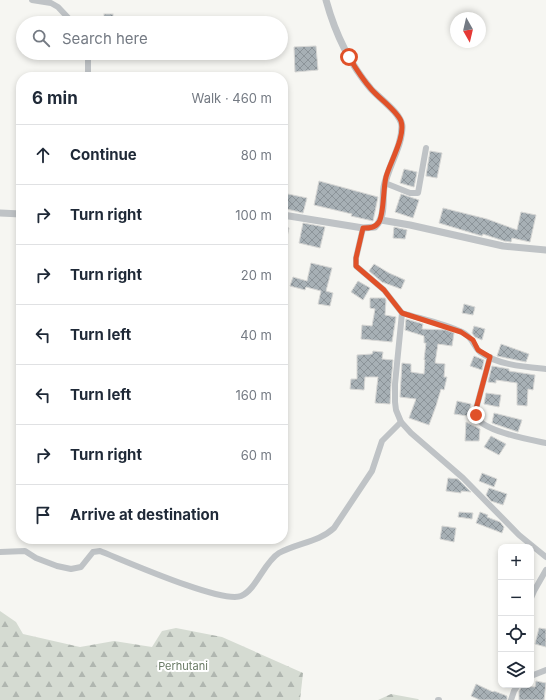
<!DOCTYPE html>
<html lang="en">
<head>
<meta charset="utf-8">
<style>
  :root { --surface:#fff; --page:#f6f6f7; --text:#1f2937; --muted:#747a83; --line:#e0e1e3 }
  body { margin:0; font-family:Inter,sans-serif; background:var(--page); color:var(--text) }
  .controls { position:absolute; right:12px; bottom:12px; display:grid; overflow:hidden; border-radius:8px; box-shadow:0 2px 6px #0003 }
  .controls button { width:36px; height:36px; display:grid; place-items:center; padding:0; border:0; border-bottom:1px solid var(--line); background:var(--surface); color:var(--text); font:20px sans-serif }
  .compass { position:absolute; left:450px; top:12px; width:36px; height:36px; border-radius:50%; background:var(--surface); box-shadow:0 2px 6px #0003; rotate:172deg }
  .stop { position:absolute; width:12px; height:12px; margin:-9px; border:3px solid #e05129; border-radius:50%; background:#fff }
  .stop.end { background:#e05129; border-color:#fff; box-shadow:0 1px 4px #0008 }
  .list { margin:0; padding:0; list-style:none }
  h2 { display:flex; justify-content:space-between; align-items:center; height:52px; margin:0; padding:0 16px; font-size:17px }
  h2 small { font-size:13px; font-weight:400; color:var(--muted) }
  .list li { display:grid; grid-template-columns:26px 1fr auto; gap:12px; align-items:center; box-sizing:border-box; height:60px; padding:0 16px; border-top:1px solid var(--line) }
  .list b { display:block; font-size:15px; white-space:nowrap }
  .list em { font-size:13px; font-style:normal; color:var(--muted) }
  .icon { flex:none; width:22px; height:22px; fill:none; stroke:currentColor; stroke-width:2; stroke-linecap:round; stroke-linejoin:round }
  .map { position:relative; flex:none; width:546px; height:700px; overflow:hidden }
  .search { position:absolute; background:var(--surface); box-shadow:0 2px 6px #0003; left:16px; top:16px; width:272px; height:44px; display:flex; align-items:center; gap:10px; box-sizing:border-box; padding:0 14px; border-radius:22px; color:var(--muted); font-size:15px }
  .panel { position:absolute; background:var(--surface); box-shadow:0 2px 6px #0003; left:16px; top:72px; width:272px; height:472px; border-radius:16px }
  .map>svg:first-child { display:block }
  .forest { fill:url(#forest-firs) }
  .building { fill:url(#building-cross-hatch); stroke:#d7d7d5 }
  .lines { fill:none; stroke-linecap:round; stroke-linejoin:round }
  .minor { stroke:#bfc3c6; stroke-width:6 }
  .tertiary { stroke:#bfc3c6; stroke-width:7 }
  .route { stroke:#e05129; stroke-width:5 }
  .labels { text-anchor:middle; dominant-baseline:central; stroke-width:4; stroke-linejoin:round; paint-order:stroke }
  .park-label { font-size:11px; fill:#697a64; stroke:#fff }
</style>
</head>
<body>
<div class="map">
<svg width="546" height="700" viewBox="0 0 546 700">
  <defs>
    <pattern id="forest-firs" width="22" height="20" patternUnits="userSpaceOnUse"><rect width="22" height="20" fill="#d5dbd2"/><path d="M5 1l3.5 6h-7zM16 11l3.5 6h-7z" fill="#b0b6b0"/></pattern>
    <pattern id="building-cross-hatch" width="8" height="8" patternUnits="userSpaceOnUse"><rect width="8" height="8" fill="#a7b0b5"/><path d="M0 0l8 8M0 8l8-8" fill="none" stroke="#8c9499"/></pattern>
  </defs>
  <rect width="100%" height="100%" fill="#f6f6f2"/>
  <g class="forest">
    <path d="M0,611L16,622L23,634L80,647L114,641L152,647L162,631L176,628L222,637L303,673L300,700H0Z"/>
    <path d="M391,694L418,699L419,700H378Z"/>
  </g>
  <g class="building">
    <rect x="104" y="14" width="9" height="9"/>
    <path d="M316,46L318,70L295,72L294,47Z"/>
    <path d="M430,151L442,153L437,178L426,176Z"/>
    <path d="M404,169L417,172L414,187L400,183Z"/>
    <path d="M319,181L378,197L373,221L351,216L352,214L314,205Z"/>
    <path d="M283,193L307,198L303,213L283,208Z"/>
    <path d="M401,194L419,200L413,218L395,212Z"/>
    <path d="M443,208L487,219L517,230L521,212L536,215L530,242L512,238L511,242L504,241L483,234L482,236L439,223Z"/>
    <path d="M303,223L325,227L320,248L299,243Z"/>
    <path d="M283,226L289,228L285,246H283Z"/>
    <path d="M394,227L407,230L405,239L393,238Z"/>
    <path d="M311,263L332,268L326,291L333,293L330,306L318,304L321,291L306,287L305,290L290,286L293,277L307,281Z"/>
    <path d="M374,264L389,273L405,280L401,289L382,282L369,271Z"/>
    <path d="M358,281L370,288L363,300L351,292Z"/>
    <path d="M370,298H385L386,300L385,315L396,317L392,342L361,339L362,325L372,326L375,309L370,308Z"/>
    <path d="M464,304L475,307L473,315L462,313Z"/>
    <path d="M406,319L423,324L422,329L446,330L454,333L452,346L438,344L435,363L445,364L444,377H447L444,390L441,389L436,406L429,425L409,418L416,399L400,397L402,363L411,364V372L424,374L425,360H424L426,343H424V336L405,330Z"/>
    <path d="M474,326L485,329L482,340L475,337L472,333Z"/>
    <path d="M501,344L529,354L526,362L497,356Z"/>
    <path d="M373,351L383,352L382,359L393,360L391,384L390,404L375,403L378,377H365L364,390L350,389L351,379H357V355L372,354Z"/>
    <path d="M474,356L484,360L482,370L470,366Z"/>
    <path d="M492,366L509,369V371L535,375L533,390L528,389L527,406L517,405V383L496,380V383L488,382Z"/>
    <path d="M486,393L501,395L499,407L484,404Z"/>
    <path d="M457,401L471,404L468,416L454,414Z"/>
    <path d="M494,413L522,420L518,432L492,423Z"/>
    <path d="M466,422L480,429L479,441H465Z"/>
    <path d="M491,436L506,444L499,455L484,447Z"/>
    <path d="M482,473L497,479L494,487L479,481Z"/>
    <path d="M448,478L458,479L471,492L461,491V493L446,491Z"/>
    <path d="M489,488L507,494L503,505L491,501L486,495Z"/>
    <path d="M459,512L473,513L472,519L458,517Z"/>
    <path d="M480,512L488,515L487,517L500,522L504,527L502,533L476,523Z"/>
    <path d="M442,526L456,528L454,542L440,539Z"/>
    <path d="M539,628L546,629V647L535,644Z"/>
    <path d="M536,681L546,683L544,700H519V691L522,686L535,687Z"/>
    <path d="M476,684L493,692L494,691L507,696V700H480L471,696Z"/>
  </g>
  <g class="lines">
    <g class="minor">
      <path d="M32,0L51,3L58,7L73,23"/>
      <path d="M88,53V77"/>
      <path d="M385,183L410,193H418L426,148"/>
      <path d="M363,228L356,258V266L384,290L402,313L395,384V402L396,410L401,422L411,433L463,478L519,535L546,557"/>
      <path d="M402,313C422,319 443,323 462,332C473,337 473,346 480,352C497,365 526,367 546,369"/>
      <path d="M490,357L476,409C476,410 476,414 476,416C481,431 531,440 546,443"/>
      <path d="M0,552L25,551L36,558L57,566L71,569L81,567L93,552L100,551C123,560 222,604 241,596C256,590 264,562 279,553C297,543 319,542 334,528L372,471L382,441L401,422"/>
      <path d="M531,598L534,591L546,570"/>
      <path d="M531,676L546,670"/>
      <path d="M438,700H439"/>
      <path d="M511,700L514,691L518,685"/>
    </g>
    <g class="tertiary">
      <path d="M0,213L21,214"/>
      <path d="M283,215L363,228L375,227C386,217 382,200 384,187C388,166 402,147 402,126C401,113 379,98 371,89C349,63 335,33 326,0"/>
      <path d="M381,220L410,225L503,246L546,250"/>
    </g>
  </g>
  <g class="lines">
    <path class="route" d="M349,57C356,69 363,80 372,90C380,99 397,111 401,121C406,136 390,162 386,177C383,189 384,214 379,222C375,228 370,228 363,228L356,258V266L384,290L402,313L461,332L473,340L478,350L490,357L476,409V415"/>
  </g>
  <g class="labels">
    <g class="park-label">
      <text x="183" y="666">Perhutani</text>
    </g>
  </g>
</svg>
<div class="controls">
<button>+</button>
<button>−</button>
<button><svg class="icon" aria-label="locate" viewBox="0 0 24 24"><circle cx="12" cy="12" r="6"/><path d="M12 2v4M12 18v4M2 12h4M18 12h4"/></svg></button>
<button><svg class="icon" aria-label="layers" viewBox="0 0 24 24"><path d="M12 4l9 5-9 5-9-5zM3 14l9 5 9-5"/></svg></button>
</div>
<svg class="compass" viewBox="-18 -18 36 36"><path d="M0-13l5 13h-10z" fill="#e53935"/><path d="M0 13l5-13h-10z" fill="#747a83"/></svg>
<div class="stop" style="left:349px;top:57px"></div>
<div class="stop end" style="left:476px;top:415px"></div>
<div class="search"><svg class="icon" aria-label="search" viewBox="0 0 24 24"><circle cx="10" cy="10" r="6"/><path d="M15 15l6 6"/></svg>Search here</div>
<section class="panel">
<h2>6 min<small>Walk · 460 m</small></h2>
<ul class="list">
<li><svg class="icon" aria-label="ahead" viewBox="0 0 24 24"><path d="M12 20V5M6 11l6-6 6 6"/></svg><div><b>Continue</b></div><em>80 m</em></li>
<li><svg class="icon" aria-label="right" viewBox="0 0 24 24"><path d="M7 20v-9h11M14 6l5 5-5 5"/></svg><div><b>Turn right</b></div><em>100 m</em></li>
<li><svg class="icon" aria-label="right" viewBox="0 0 24 24"><path d="M7 20v-9h11M14 6l5 5-5 5"/></svg><div><b>Turn right</b></div><em>20 m</em></li>
<li><svg class="icon" aria-label="left" viewBox="0 0 24 24"><path d="M17 20v-9H6M10 6l-5 5 5 5"/></svg><div><b>Turn left</b></div><em>40 m</em></li>
<li><svg class="icon" aria-label="left" viewBox="0 0 24 24"><path d="M17 20v-9H6M10 6l-5 5 5 5"/></svg><div><b>Turn left</b></div><em>160 m</em></li>
<li><svg class="icon" aria-label="right" viewBox="0 0 24 24"><path d="M7 20v-9h11M14 6l5 5-5 5"/></svg><div><b>Turn right</b></div><em>60 m</em></li>
<li><svg class="icon" aria-label="arrive" viewBox="0 0 24 24"><path d="M6 21V4h12l-3 4 3 4H6"/></svg><div><b>Arrive at destination</b></div></li>
</ul>
</section>
</div>
</body>
</html>
